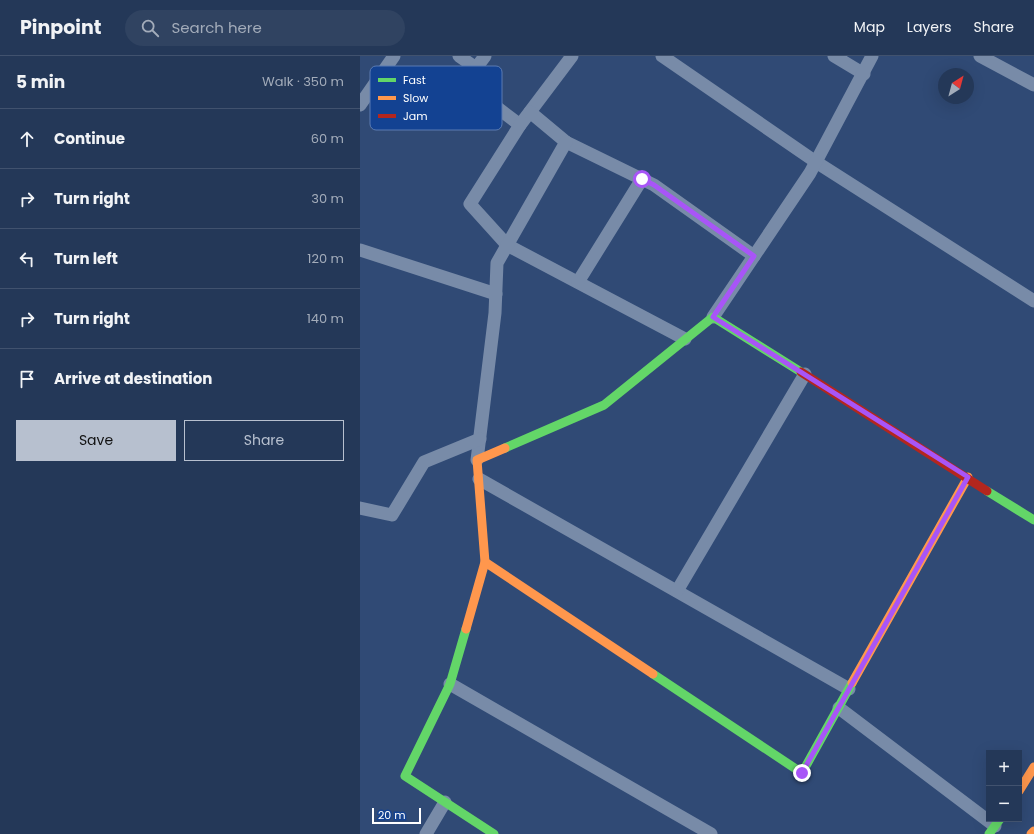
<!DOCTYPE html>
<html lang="en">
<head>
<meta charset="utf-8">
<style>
  :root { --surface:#243858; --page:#304361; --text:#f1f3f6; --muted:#a3acba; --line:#41526e; --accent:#b7c0cf }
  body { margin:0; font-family:Poppins,sans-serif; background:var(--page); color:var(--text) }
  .controls { position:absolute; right:12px; bottom:12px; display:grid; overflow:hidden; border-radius:0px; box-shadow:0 4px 16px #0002 }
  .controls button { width:36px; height:36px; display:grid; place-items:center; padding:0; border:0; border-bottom:1px solid var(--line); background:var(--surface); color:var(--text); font:20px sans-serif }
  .compass { position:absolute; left:578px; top:12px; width:36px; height:36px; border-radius:50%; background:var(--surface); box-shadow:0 4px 16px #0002; rotate:36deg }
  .scale { position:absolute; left:12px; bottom:10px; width:49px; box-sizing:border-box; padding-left:4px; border:2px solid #fff; border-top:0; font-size:11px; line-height:14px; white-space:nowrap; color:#fff; -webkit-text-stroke:3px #134292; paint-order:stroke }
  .stop { position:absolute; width:12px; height:12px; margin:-9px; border:3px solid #a855f7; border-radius:50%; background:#fff }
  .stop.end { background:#a855f7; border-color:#fff; box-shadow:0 1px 4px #0008 }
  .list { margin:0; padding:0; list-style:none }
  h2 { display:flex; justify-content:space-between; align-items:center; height:52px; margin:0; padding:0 16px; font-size:17px }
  h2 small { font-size:13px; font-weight:400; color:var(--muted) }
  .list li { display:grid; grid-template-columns:26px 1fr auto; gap:12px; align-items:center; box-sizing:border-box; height:60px; padding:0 16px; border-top:1px solid var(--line) }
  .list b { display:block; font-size:15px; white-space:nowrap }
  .list em { font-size:13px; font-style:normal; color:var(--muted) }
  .actions { display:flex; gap:8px; padding:12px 16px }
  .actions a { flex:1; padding:9px 0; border:1px solid var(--accent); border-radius:0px; text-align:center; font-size:14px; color:var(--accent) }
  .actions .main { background:var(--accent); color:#111 }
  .icon { flex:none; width:22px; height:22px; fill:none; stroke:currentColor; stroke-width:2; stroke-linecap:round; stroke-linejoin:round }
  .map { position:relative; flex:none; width:674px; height:778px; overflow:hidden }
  header { display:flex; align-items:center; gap:24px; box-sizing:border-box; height:56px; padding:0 20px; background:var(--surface); border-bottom:1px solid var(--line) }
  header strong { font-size:19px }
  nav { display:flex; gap:22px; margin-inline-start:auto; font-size:14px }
  .search { width:280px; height:36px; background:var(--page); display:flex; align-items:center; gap:10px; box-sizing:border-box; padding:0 14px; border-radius:22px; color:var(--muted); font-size:15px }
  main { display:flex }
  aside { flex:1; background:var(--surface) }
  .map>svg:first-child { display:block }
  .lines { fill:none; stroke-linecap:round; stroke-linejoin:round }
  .street { stroke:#788ba8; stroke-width:13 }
  .fast { stroke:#63d668; stroke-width:9 }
  .slow { stroke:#ff974d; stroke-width:9 }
  .jam { stroke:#b3261e; stroke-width:9 }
  .route { stroke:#a855f7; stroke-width:5 }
  .key { fill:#134292; stroke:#5a7bb3; stroke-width:1 }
  .key-label { font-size:11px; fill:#fff }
</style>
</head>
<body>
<header>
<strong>Pinpoint</strong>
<div class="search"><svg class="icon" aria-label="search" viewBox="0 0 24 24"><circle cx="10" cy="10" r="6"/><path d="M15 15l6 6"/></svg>Search here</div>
<nav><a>Map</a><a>Layers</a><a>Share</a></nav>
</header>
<main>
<aside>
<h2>5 min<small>Walk · 350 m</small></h2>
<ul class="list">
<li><svg class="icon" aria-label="ahead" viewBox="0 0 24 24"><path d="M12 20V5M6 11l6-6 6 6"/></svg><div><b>Continue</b></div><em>60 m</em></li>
<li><svg class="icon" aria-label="right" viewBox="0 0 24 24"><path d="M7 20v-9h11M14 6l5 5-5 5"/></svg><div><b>Turn right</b></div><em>30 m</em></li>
<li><svg class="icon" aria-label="left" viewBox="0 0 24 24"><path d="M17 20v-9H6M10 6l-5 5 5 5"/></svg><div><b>Turn left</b></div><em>120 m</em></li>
<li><svg class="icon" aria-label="right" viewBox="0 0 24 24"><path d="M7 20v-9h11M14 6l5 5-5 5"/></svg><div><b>Turn right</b></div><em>140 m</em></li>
<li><svg class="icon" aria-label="arrive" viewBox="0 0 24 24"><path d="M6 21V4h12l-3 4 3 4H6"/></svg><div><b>Arrive at destination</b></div></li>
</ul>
<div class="actions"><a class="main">Save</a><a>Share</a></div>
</aside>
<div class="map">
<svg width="674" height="778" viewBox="0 0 674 778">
  <rect width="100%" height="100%" fill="#304a75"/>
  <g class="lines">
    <g class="street">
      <path d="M99,0L116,12"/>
      <path d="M125,0L116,12L126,43L160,69"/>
      <path d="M212,0L160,69L110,148L147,189L325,283"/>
      <path d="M302,0L456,106L674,245"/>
      <path d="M474,0L504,18"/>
      <path d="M620,0L674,29"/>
      <path d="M0,49L34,0"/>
      <path d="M170,56L206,86L294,129L394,200"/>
      <path d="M0,194L136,238"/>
      <path d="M218,226L282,123"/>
      <path d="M353,261L450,117L512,0"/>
      <path d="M117,404L135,257L137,207L206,86"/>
      <path d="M119,423L489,633"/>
      <path d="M0,452L32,459L64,406L120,383"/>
      <path d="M317,535L445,318"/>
      <path d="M90,628L351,778"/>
      <path d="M479,652L635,770"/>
      <path d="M66,778L85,746"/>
    </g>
    <g class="fast">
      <path d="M145,392L244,349L353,261L441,316"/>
      <path d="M627,435L674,464"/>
      <path d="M106,573L90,628L45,720L134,778"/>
      <path d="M293,618L442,717L492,627"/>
      <path d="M629,778L640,763"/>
    </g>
    <g class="slow">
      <path d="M125,506L293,618"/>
      <path d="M106,573L125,506L117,404L145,392"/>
      <path d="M492,627L608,421"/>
      <path d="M659,735L674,711"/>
      <path d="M671,778L674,775"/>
    </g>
    <path class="jam" d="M441,316L627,435"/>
  </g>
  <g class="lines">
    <path class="route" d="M282,123L294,129L394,200L353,261L608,421L442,717"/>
  </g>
  <rect x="10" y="10" width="132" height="64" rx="6" class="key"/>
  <rect x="18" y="22" width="18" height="4" fill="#63d668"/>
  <rect x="18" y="40" width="18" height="4" fill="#ff974d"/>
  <rect x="18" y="58" width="18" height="4" fill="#b3261e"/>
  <g class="key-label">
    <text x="43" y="28">Fast</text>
    <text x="43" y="46">Slow</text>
    <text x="43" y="64">Jam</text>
  </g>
</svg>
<div class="controls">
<button>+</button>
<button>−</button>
</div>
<svg class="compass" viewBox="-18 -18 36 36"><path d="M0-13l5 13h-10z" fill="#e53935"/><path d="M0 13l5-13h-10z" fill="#a3acba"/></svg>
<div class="scale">20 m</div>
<div class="stop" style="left:282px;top:123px"></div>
<div class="stop end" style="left:442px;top:717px"></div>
</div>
</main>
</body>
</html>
